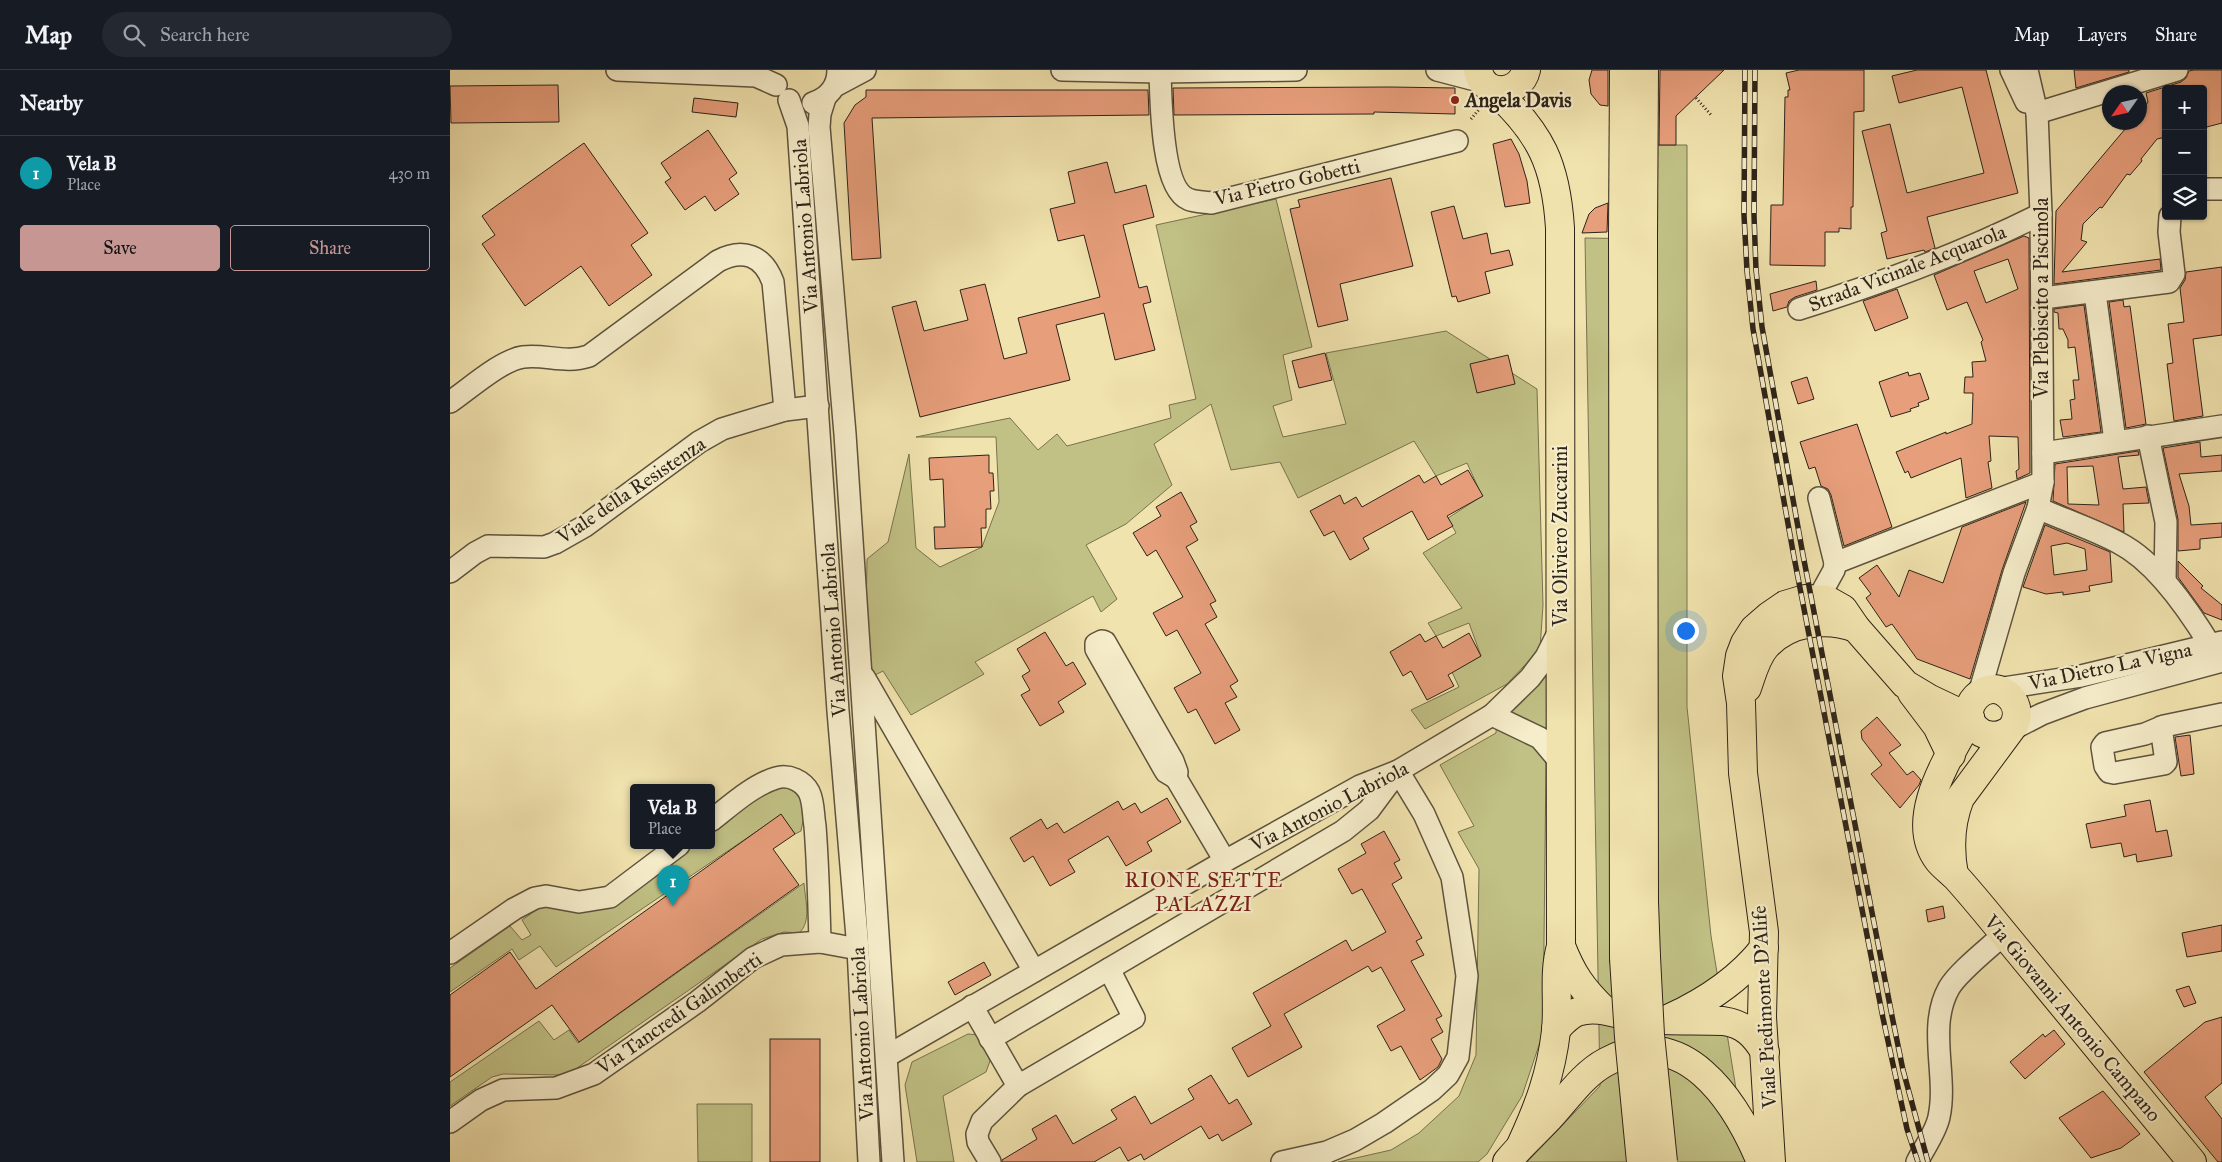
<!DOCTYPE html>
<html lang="en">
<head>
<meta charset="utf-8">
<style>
  :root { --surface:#171b24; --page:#242831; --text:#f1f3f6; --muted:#9ea1a6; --line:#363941; --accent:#c59692 }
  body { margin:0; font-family:"IM FELL Great Primer",serif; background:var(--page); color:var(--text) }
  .controls { position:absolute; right:15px; top:15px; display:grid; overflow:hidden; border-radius:5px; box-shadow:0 1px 4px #0004 }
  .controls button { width:45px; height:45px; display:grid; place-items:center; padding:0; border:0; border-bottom:1px solid var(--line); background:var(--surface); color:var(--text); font:25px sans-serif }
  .compass { position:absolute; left:1652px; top:15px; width:45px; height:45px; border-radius:50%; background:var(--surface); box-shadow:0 1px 4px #0004; rotate:236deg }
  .you { position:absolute; left:1235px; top:560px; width:18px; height:18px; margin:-12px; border:4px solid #fff; border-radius:50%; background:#1a73e8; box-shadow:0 0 0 8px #1a73e833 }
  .badge { display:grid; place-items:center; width:32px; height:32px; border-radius:50%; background:var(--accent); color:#fff; font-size:16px; font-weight:700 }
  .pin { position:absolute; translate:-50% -41px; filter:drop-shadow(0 1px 2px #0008) }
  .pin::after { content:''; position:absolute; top:26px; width:18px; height:15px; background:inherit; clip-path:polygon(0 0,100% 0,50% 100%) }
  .popup { position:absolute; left:180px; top:714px; width:85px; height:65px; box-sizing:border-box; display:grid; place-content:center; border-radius:5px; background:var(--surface); filter:drop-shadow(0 1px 4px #0005); font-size:16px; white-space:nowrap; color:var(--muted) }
  .popup b { font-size:19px; color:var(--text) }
  .popup::after { content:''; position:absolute; left:50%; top:100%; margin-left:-10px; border:10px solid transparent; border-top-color:var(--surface) }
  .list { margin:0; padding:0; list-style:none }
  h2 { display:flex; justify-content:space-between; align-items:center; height:65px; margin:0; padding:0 20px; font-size:21px }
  h2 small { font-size:16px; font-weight:400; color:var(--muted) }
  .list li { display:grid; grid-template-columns:32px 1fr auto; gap:15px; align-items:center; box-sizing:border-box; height:75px; padding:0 20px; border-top:1px solid var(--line) }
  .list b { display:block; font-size:19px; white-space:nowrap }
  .list p { margin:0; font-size:16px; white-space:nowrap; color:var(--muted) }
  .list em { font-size:16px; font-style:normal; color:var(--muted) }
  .actions { display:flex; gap:10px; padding:15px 20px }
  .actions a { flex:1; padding:11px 0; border:1px solid var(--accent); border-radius:5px; text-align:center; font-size:18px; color:var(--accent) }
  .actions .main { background:var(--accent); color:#111 }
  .icon { flex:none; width:28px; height:28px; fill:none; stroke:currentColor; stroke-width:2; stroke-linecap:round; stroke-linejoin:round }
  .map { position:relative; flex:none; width:1772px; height:1092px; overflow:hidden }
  header { display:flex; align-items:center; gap:30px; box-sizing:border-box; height:70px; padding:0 25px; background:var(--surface); border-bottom:1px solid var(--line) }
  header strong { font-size:24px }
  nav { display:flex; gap:28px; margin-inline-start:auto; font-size:18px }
  .search { width:350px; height:45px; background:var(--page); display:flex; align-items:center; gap:12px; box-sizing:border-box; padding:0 18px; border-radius:28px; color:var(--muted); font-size:19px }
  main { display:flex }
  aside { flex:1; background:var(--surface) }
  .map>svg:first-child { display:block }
  .green { fill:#c1c185; stroke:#77724e }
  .building { fill:#e79e7b; stroke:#2d2318; fill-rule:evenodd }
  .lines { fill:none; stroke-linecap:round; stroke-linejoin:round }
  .minor-casing { stroke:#5e533e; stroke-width:24 }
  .major-casing { stroke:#2d2318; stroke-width:30 }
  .highway-casing { stroke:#2d2318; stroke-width:30 }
  .path { stroke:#2d2318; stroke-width:3; stroke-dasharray:1 2.5; stroke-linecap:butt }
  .minor { stroke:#f6edca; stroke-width:21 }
  .major { stroke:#f1e3ae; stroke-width:28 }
  .highway { stroke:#f1e3ae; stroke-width:28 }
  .rail-casing { stroke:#2d2318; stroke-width:5.5 }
  .rail { stroke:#f6edca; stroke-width:4; stroke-dasharray:11; stroke-linecap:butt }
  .highway-bridge-casing { stroke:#2d2318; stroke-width:30; stroke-linecap:butt }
  .highway-bridge { stroke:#f1e3ae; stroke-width:28 }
  .poi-dot { fill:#8f2418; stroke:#f6edca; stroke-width:2 }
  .labels { text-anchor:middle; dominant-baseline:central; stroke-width:4.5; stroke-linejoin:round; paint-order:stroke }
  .poi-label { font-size:20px; font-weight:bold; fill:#2d2318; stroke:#f6edca; text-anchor:start }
  .street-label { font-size:20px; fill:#2d2318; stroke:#f6edca }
  .neighbourhood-label { font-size:21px; letter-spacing:1px; fill:#7a1f14; stroke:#f6edca }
</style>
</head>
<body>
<header>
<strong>Map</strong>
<div class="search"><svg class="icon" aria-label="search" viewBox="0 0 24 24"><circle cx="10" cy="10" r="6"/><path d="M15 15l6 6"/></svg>Search here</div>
<nav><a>Map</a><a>Layers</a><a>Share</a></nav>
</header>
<main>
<aside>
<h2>Nearby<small></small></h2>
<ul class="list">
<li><span class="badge" style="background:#0f9aa8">1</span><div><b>Vela B</b><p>Place</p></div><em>430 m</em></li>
</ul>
<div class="actions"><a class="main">Save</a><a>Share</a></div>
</aside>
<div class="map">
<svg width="1772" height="1092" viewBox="0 0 1772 1092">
  <rect width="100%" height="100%" fill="#f1e3ae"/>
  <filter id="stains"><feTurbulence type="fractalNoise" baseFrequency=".004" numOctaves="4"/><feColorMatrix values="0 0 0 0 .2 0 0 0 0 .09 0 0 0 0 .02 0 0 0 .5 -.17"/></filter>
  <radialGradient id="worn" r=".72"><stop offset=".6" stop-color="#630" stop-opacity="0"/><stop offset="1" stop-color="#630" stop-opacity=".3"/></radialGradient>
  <g class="green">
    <path d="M1207,75H1237V637L1261,866L1298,1092H1077L1150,1016L1135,168L1203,169Z"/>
    <path d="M826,129L862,277L833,285L842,330L823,336L833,367L896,354L876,283L996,261L1087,319L1093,535L1090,579L1057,614L975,659L961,640L1009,617L1002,602L1031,586L1019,553L986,566L978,553L1012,538L973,483L1006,463L998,448L1032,426L1017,393L986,406L964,371L848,428L830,392L781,400L761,334L704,374L722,415L676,454L636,475L667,529L651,542L643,526L525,592L534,604L461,645L433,601L415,610L417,489L438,472L459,384L466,478L490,497L532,477L549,432L546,367H466L560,348L588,380L607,364L617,376L721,348L719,335L746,329L706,155Z"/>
    <path d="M1097,602L1093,963L1072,1026L1037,1084L1028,1092H888L941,1080L969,1063L1009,1026L1026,985L1029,799L1008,762L1024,756L990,695L1046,663L1047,641Z"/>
    <path d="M337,714L356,735L351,761L345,764L331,745L106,897L90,876L69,890L62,879L0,922V898L60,856L72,870L81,865L72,850L96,833L167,835L245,775H262V762L317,720Z"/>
    <path d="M354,813C355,829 362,852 349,863L334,862L312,869L120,1003L111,1005L53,1004L42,1007L0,1036V1012L89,951L104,970L119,960L128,973Z"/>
    <path d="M518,964L530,965L540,991L536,1002L493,1026L504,1092H467L455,1015L462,992Z"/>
    <path d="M247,1034H302V1092H248Z"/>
  </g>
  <g class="building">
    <path d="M1142,0H1158V36L1150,35L1141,24L1139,10Z"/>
    <path d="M1210,0H1274L1226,46V75H1209Z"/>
    <path d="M1349,0H1414V41L1404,42L1403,137H1401V159L1389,158V162H1375V196L1320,195L1321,135H1333L1335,27H1338V20H1340L1336,3Z"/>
    <path d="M1467,0H1536L1568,123L1477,147L1485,178L1475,182L1474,180L1437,189L1431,163L1437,161L1412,61L1440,54L1457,123L1534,103L1512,17L1449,33L1442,6Z"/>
    <path d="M1624,0H1679V2L1626,18Z"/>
    <path d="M1744,0H1772V53L1753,58V19H1716V67L1707,69L1691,89L1692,91L1680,105L1677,104L1652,138L1650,137L1633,154L1631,170L1637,172L1612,202L1710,189L1711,200L1604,214L1606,141L1681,52H1690V43L1698,32L1696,23L1731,12L1736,8L1739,1Z"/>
    <path d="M108,15L109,52L1,53L0,16Z"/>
    <path d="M941,17L1005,18V44L924,42V44L724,45L723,18Z"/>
    <path d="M416,20H698L699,45L422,48L431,188L402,190L394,53L405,35L416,27Z"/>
    <path d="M244,28L288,33L286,47L242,42Z"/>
    <path d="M258,60L287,103L279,109L289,124L265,141L255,126L235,140L215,112L221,108L211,93Z"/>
    <path d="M1061,69L1069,84L1077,111L1080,133L1055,137L1043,74Z"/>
    <path d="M134,73L198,163L181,175L202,205L159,236L131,196L75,236L32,174L45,165L32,146Z"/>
    <path d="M657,92L665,123L696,115L704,147L673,155L689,218L697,216L701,232L693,234L705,280L665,290L654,243L606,255L620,310L470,347L442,237L466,231L474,261L518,250L510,220L535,214L554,289L577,283L568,248L650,227L634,165L608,171L600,139L625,133L618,102Z"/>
    <path d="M941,108L963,196L890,214L898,250L868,257L840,139L850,137L848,130Z"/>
    <path d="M1158,133L1157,162L1132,163L1139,144L1145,138Z"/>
    <path d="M1004,136L1013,169L1037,163L1041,184L1059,180L1063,195L1035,202L1040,223L1008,232L1006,226L1002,227L981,142Z"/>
    <path d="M1574,166L1579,168L1580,403L1567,409L1566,401L1569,399L1568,367L1539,366L1541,391L1538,392L1542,418L1516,428L1511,388L1461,408L1458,401L1455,403L1446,382L1496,362V364L1522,354L1523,323H1514L1515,307H1523L1522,292L1536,291L1531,272L1533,270L1517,232L1497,240L1484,205ZM1558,189L1568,219L1536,233L1524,201Z"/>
    <path d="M1772,197V265L1743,269L1753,346L1724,351L1717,294L1723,293L1718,254L1734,252L1730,218L1735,210L1736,202Z"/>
    <path d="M1366,211L1367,220L1345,227L1339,231L1337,237L1323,241L1320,224Z"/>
    <path d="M1447,219L1458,248L1425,261L1413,231Z"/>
    <path d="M1673,230L1674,237L1680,236L1696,354L1676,358L1659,232Z"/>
    <path d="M1634,235L1651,362L1613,367L1610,350L1622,349L1620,330L1625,329L1623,310H1629L1625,277L1618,278V270L1613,259H1609L1608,243L1604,242V239Z"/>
    <path d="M875,283L882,310L849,318L842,291Z"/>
    <path d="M1058,285L1065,314L1027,323L1020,294Z"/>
    <path d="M1458,302L1459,306L1470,303L1479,329L1468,333L1469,336L1460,339L1461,341L1441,347L1429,312Z"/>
    <path d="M1357,307L1364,329L1348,334L1341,312Z"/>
    <path d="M1407,354L1442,457L1394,476L1381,425L1378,419L1371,416L1365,397L1359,399L1350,372Z"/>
    <path d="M1750,372L1751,387L1772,385V401L1729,404L1739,436L1741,455L1772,453V467L1750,469V479L1728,481V449L1713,378Z"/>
    <path d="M1688,381L1689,385L1668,387L1673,419L1696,417L1699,433L1673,434L1674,462L1603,431L1605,394ZM1643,396L1649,435L1618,434L1617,397Z"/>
    <path d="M539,385V403H543L544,421H540L541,439H536V458H531L532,477L485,479L484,457H495L493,409L480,410L479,388Z"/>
    <path d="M1018,400L1033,426L997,446L1003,456L978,470L962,441L913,468L919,479L900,490L884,461L874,466L860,441L890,425L894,434L906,427L912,437L969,405L974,413L986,406L991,415Z"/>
    <path d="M731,422L747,452L740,456L748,470L736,477L766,531L760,534L767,547L755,554L788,611L780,616L787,627L775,633L790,660L765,674L746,639L738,643L724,618L751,603L727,560L716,566L703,543L733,527L706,480L697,486L683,463L711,446L706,437Z"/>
    <path d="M1576,432L1552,500L1520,609L1467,589L1442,554L1436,557L1416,528L1421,524L1409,508L1427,495L1449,527L1459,500L1493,513L1512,457Z"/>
    <path d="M1595,455L1660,482L1662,512L1639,516L1640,521L1613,525V522L1596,524L1573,517ZM1617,473L1635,479L1637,500L1604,505L1601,476Z"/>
    <path d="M1728,491L1753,516L1751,518L1772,535V550L1754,543L1728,507Z"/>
    <path d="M595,562L616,596L623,592L636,614L608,632L614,642L590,656L571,625L580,620L572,606L580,601L567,579Z"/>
    <path d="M1019,563L1031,586L998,605L1004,616L977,630L961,601L953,606L940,582L970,564L975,572L986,566L993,578Z"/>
    <path d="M1427,647L1451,675L1439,683L1457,705L1463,701L1471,710L1469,715L1450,738L1421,704L1432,695L1412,669L1411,661Z"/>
    <path d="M1740,665L1744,704L1731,706L1725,667Z"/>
    <path d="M717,728L731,752L697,772L702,781L676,796L658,766L618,790L625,802L600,816L583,786L574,792L560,768L591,749L597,759L607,753L614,763L668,731L673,740L685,733L691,743Z"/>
    <path d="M1700,730L1706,762L1717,760L1722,786L1687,792L1686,784L1674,787L1671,773L1641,778L1636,754L1676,746L1674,735Z"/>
    <path d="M331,744L345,764L323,779L349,815L129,972L102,935L0,1007V925L60,882L86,919Z"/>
    <path d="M934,761L950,790L944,793L952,808L942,814L972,868L966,871L974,885L961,891L992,946L986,949L993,962L981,969L992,989L988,997L970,1010L951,976L941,981L927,956L955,940L931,897L922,902L918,896L834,944L852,977L798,1007L782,978L821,956L803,923L896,870L902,881L936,862L912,819L902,824L888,799L916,783L911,774Z"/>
    <path d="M1493,836L1495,848L1478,852L1476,840Z"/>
    <path d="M1772,855V881L1737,887L1732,863Z"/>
    <path d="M534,892L541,905L505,925L498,912Z"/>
    <path d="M1739,916L1746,933L1734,937L1726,920Z"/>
    <path d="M1772,947V1013L1755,1027L1772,1049V1092H1768L1694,1002L1755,952Z"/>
    <path d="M1604,960L1615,974L1575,1009L1560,992L1593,964L1595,967Z"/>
    <rect x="320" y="969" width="50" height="123"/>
    <path d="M761,1005L779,1034L787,1029L802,1054L772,1071L768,1064L759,1069L751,1056L694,1090L691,1084L678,1091L670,1077L644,1092H552V1090L587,1069L582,1059L606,1045L623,1074L667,1049L661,1040L685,1026L701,1054L744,1029L738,1019Z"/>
    <path d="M1653,1021L1690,1064L1671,1078L1641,1088L1609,1048Z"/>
  </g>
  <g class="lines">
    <g class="minor-casing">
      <g id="minor">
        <path d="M167,0L306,6L326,15"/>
        <path d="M612,0L710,2L846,0"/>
        <path d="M987,0L1033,12"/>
        <path d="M1561,0L1576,32"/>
        <path d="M710,2C711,28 711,118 738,129C744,132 754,132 761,133L1007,71"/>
        <path d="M385,16L415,0"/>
        <path d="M375,28L370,44L369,57L395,364L443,1092"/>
        <path d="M339,30L348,56L388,641L408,879L419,1092"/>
        <path d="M363,33C378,28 388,16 388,0"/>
        <path d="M1587,43L1727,0"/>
        <path d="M1753,119H1772"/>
        <path d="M1645,223L1665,371"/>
        <path d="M1593,228L1719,212L1724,204L1719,162L1720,146"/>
        <path d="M1349,239C1432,213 1513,183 1591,144"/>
        <path d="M0,332C18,320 51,290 73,287C96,284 115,294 139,286L268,191C293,178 313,185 323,212L335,340"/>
        <path d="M1698,366L1716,452L1715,511"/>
        <path d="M1593,383L1772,356"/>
        <path d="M1588,438C1614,450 1643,459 1669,473C1706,492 1738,539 1760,575"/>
        <path d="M1385,493L1593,412"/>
        <path d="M0,502L25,483L38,476L94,477L105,473L135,456L249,372L272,359L335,340L368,336"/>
        <path d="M1368,529L1384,500L1385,493L1369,428"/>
        <path d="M652,571L655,572L723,691L727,702L726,708L716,702L713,697L646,579V574Z"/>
        <path d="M414,607L584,901"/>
        <path d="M1547,619L1631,606L1772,572"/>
        <path d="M1529,624L1564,503L1588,438L1593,412L1591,144L1587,43L1577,0"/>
        <path d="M1042,645L1090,668L1111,693"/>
        <path d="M1711,657L1716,692L1714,694L1664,703L1659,702L1655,696L1652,677L1655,673L1695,664L1714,656L1772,644"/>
        <path d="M1557,662L1592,644L1635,628L1772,591"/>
        <path d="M726,708L775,791"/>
        <path d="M262,750C281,735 303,715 326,708C339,704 353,711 359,722C364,732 363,745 365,756C368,795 369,833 370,872"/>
        <path d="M0,883L64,839L85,828L96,826L129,832L160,827L229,775"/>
        <path d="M522,936L568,1016"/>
        <path d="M540,969L893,761L919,740L948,701L974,744L1002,807L1017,906L1008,987L998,1005L982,1020L934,1053L905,1070L877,1082L832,1092"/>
        <path d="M437,986L775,791L910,716L948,701L1042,645L1080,608L1096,587L1109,561"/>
        <path d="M0,1052L31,1030L53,1020L106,1018L144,1004L247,932L303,888L331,875L370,872L408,879"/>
        <path d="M540,1092L528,1072L527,1064L532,1051L568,1016L684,948L659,899"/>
        <path d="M1467,1092C1474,1078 1486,1062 1489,1047C1498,1006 1477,957 1499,918C1508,902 1539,878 1554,864"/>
      </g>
    </g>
    <g class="major-casing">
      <g id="major">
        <path d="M1028,0C1033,28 1070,26 1076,0"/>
        <path d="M1044,20C1091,63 1106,95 1110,158L1111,876C1103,904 1109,932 1106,961C1101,1004 1089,1036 1071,1075"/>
        <path d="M1297,618C1302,604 1306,587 1316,576C1339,551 1377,547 1406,558"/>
        <path d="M1462,623L1487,656L1501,685"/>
        <path d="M1520,648C1500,686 1456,749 1489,791C1494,797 1500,801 1506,807C1516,818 1526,830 1536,842L1742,1092"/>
        <path d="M1504,805C1499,778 1500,753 1510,728L1564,655C1576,631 1546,606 1526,627C1506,648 1533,676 1557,662"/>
        <path d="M1111,876C1122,904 1132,919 1154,940"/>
        <path d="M1220,948C1257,931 1289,910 1314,878"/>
        <path d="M1106,959C1112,953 1119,945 1127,942C1149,934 1173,947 1195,949C1221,951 1247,950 1273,951C1294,954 1304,964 1315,982"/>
        <path d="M1057,1092C1070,1076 1085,1063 1099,1048C1116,1030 1133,1004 1156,992C1233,950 1285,1030 1311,1092"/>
        <path d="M1321,1092L1312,947L1314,862L1293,703L1291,633L1287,606L1290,586L1295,573L1304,559L1319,546L1335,535L1355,529L1377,530L1393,539L1406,558L1455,614L1480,629L1520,648"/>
      </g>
    </g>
    <g class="highway-casing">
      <g id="highway">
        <path d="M1173,166L1174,888"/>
        <path d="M1193,166L1194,832L1196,887"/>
      </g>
    </g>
    <g class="path">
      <path d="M1246,28L1262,46"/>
      <path d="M1021,49L1031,37"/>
    </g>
    <use href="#minor" class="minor"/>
    <use href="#major" class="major"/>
    <use href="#highway" class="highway"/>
    <g class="rail-casing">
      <g id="rail">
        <path d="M1295,0L1294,145L1297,201L1303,259L1344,487L1433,948L1457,1059L1468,1092"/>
        <path d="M1305,0L1304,145L1306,200L1312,257L1353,485L1442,946L1453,1000L1478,1092"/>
      </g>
    </g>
    <use href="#rail" class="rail"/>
    <g class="highway-bridge-casing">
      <g id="highway-bridge">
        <path d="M1173,166L1174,0"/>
        <path d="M1193,166L1194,0"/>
        <path d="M1196,887L1200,965L1213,1092"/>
        <path d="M1174,888L1179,967L1191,1092"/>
      </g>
    </g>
    <use href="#highway-bridge" class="highway-bridge"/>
  </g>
  <circle class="poi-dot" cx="1005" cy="30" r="5"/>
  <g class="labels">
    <g class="poi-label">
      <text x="1015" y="30">Angela Davis</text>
    </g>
    <g class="street-label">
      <text transform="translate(837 112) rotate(-13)">Via Pietro Gobetti</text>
      <text transform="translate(355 156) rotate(-94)">Via Antonio Labriola</text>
      <text transform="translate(1457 198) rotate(-21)">Strada Vicinale Acquarola</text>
      <text transform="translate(1591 228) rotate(-90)">Via Plebiscito a Piscinola</text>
      <text transform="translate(181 420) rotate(-34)">Viale della Resistenza</text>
      <text transform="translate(1110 466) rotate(-90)">Via Oliviero Zuccarini</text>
      <text transform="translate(383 560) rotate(-94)">Via Antonio Labriola</text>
      <text transform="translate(1660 596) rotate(-12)">Via Dietro La Vigna</text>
      <text transform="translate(879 736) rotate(-27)">Via Antonio Labriola</text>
      <text transform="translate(1314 937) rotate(-93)">Viale Piedimonte D'Alife</text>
      <text transform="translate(229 943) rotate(-35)">Via Tancredi Galimberti</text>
      <text transform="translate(1623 948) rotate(50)">Via Giovanni Antonio Campano</text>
      <text transform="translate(412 964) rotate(-93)">Via Antonio Labriola</text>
    </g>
    <g class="neighbourhood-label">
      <text x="754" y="810">RIONE SETTE<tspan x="754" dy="24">PALAZZI</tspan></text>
    </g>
  </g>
  <rect width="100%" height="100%" filter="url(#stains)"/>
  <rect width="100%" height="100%" fill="url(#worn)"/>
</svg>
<div class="controls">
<button>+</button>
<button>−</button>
<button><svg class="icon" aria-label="layers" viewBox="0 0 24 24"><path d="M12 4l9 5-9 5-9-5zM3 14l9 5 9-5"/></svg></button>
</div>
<svg class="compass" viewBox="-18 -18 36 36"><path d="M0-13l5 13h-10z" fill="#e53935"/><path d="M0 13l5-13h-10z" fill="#9ea1a6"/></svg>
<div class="you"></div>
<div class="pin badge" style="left:223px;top:836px;background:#0f9aa8">1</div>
<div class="popup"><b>Vela B</b>Place</div>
</div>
</main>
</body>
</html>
